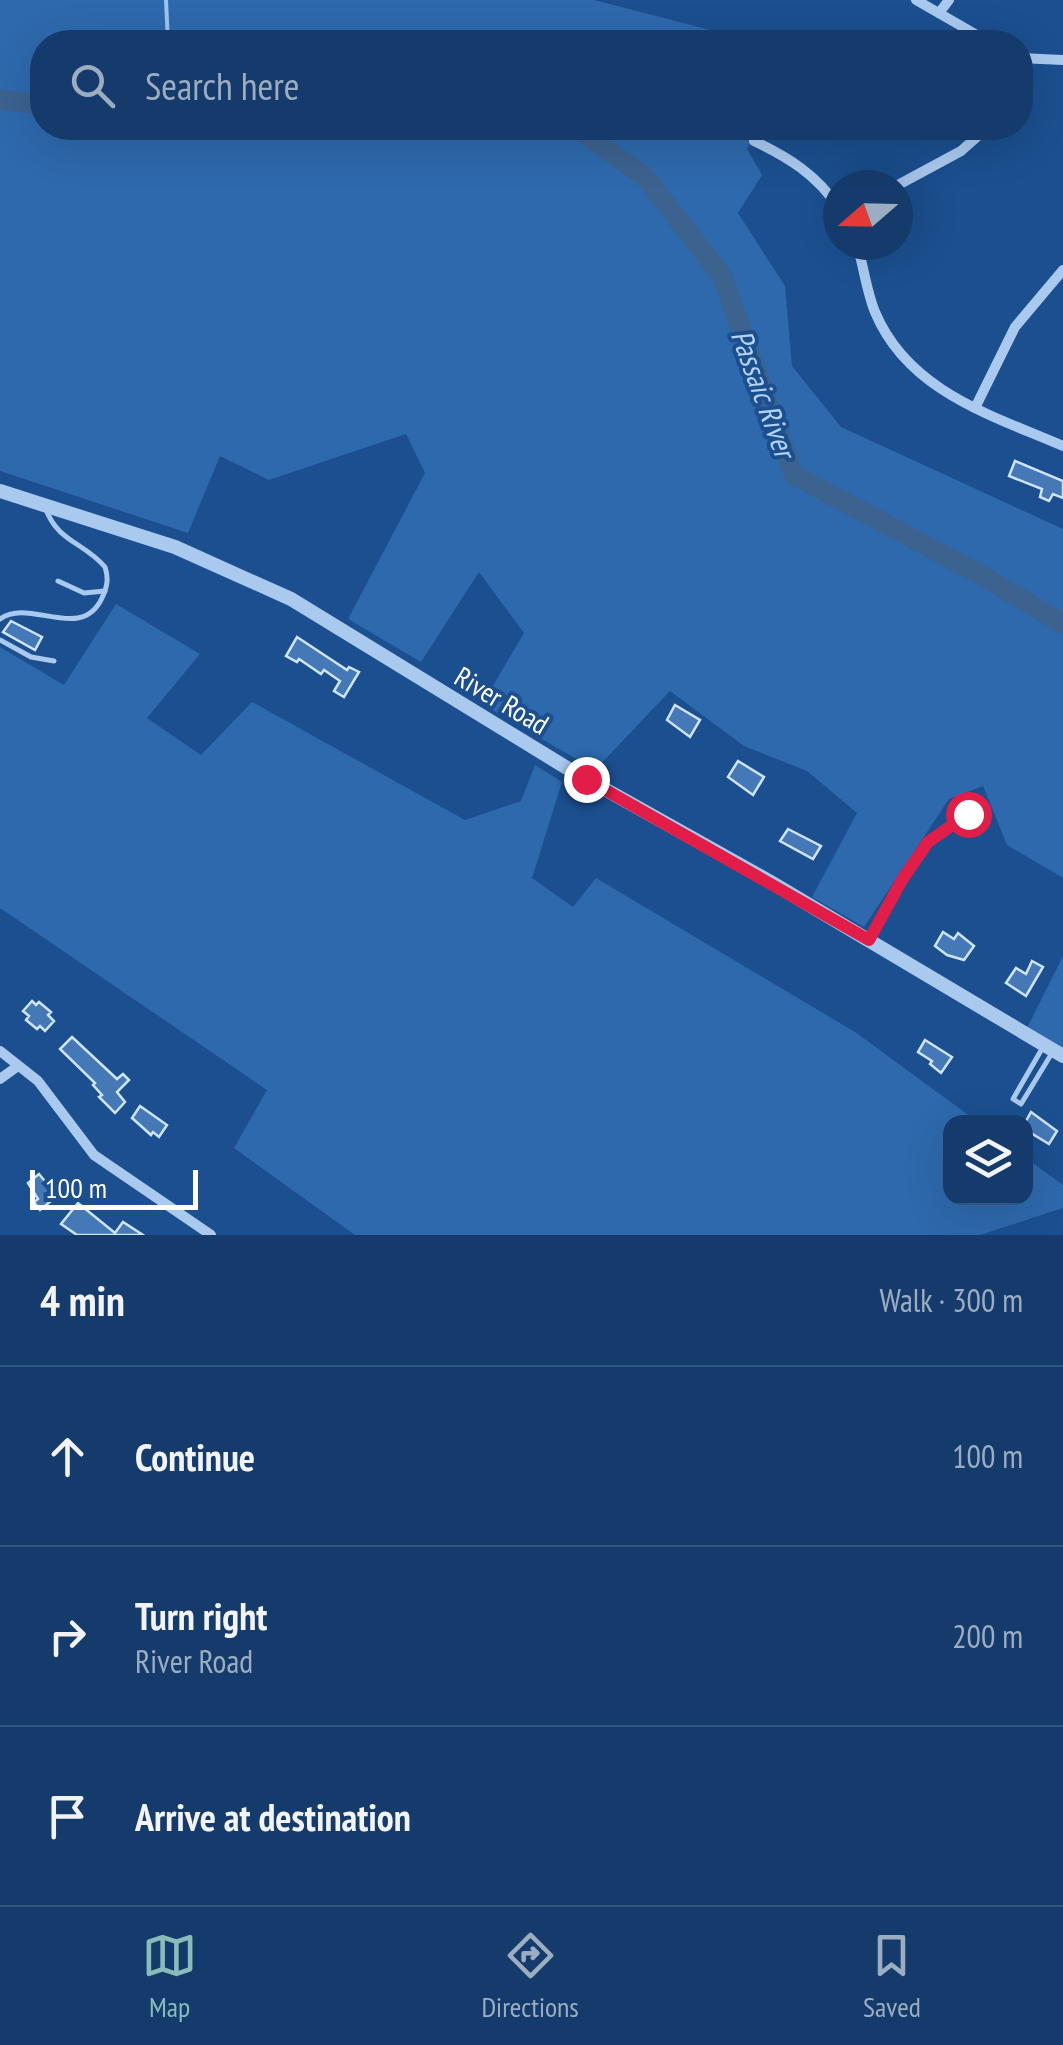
<!DOCTYPE html>
<html lang="en">
<head>
<meta charset="utf-8">
<style>
  :root { --surface:#143b6b; --page:#214673; --text:#f1f3f6; --muted:#9dadc1; --line:#33557e; --accent:#8bbbb9 }
  body { margin:0; font-family:"PT Sans Narrow",sans-serif; background:var(--page); color:var(--text) }
  .controls { position:absolute; right:30px; bottom:30px; display:grid; overflow:hidden; border-radius:20px; box-shadow:0 10px 40px #0002 }
  .controls button { width:90px; height:90px; display:grid; place-items:center; padding:0; border:0; border-bottom:2px solid var(--line); background:var(--surface); color:var(--text); font:50px sans-serif }
  .compass { position:absolute; left:823px; top:170px; width:90px; height:90px; border-radius:50%; background:var(--surface); box-shadow:0 10px 40px #0002; rotate:250deg }
  .scale { position:absolute; left:30px; bottom:25px; width:168px; box-sizing:border-box; padding-left:10px; border:5px solid #fff; border-top:0; font-size:28px; line-height:35px; white-space:nowrap; color:#fff; -webkit-text-stroke:8px #1b4f8f; paint-order:stroke }
  .stop { position:absolute; width:30px; height:30px; margin:-22px; border:8px solid #e11d48; border-radius:50%; background:#fff }
  .stop.end { background:#e11d48; border-color:#fff; box-shadow:0 2px 10px #0008 }
  .list { margin:0; padding:0; list-style:none }
  h2 { display:flex; justify-content:space-between; align-items:center; height:130px; margin:0; padding:0 40px; font-size:42px }
  h2 small { font-size:32px; font-weight:400; color:var(--muted) }
  .list li { display:grid; grid-template-columns:65px 1fr auto; gap:30px; align-items:center; box-sizing:border-box; height:180px; padding:0 40px; border-top:2px solid var(--line) }
  .list b { display:block; font-size:38px; white-space:nowrap }
  .list p { margin:0; font-size:32px; white-space:nowrap; color:var(--muted) }
  .list em { font-size:32px; font-style:normal; color:var(--muted) }
  .icon { flex:none; width:55px; height:55px; fill:none; stroke:currentColor; stroke-width:2; stroke-linecap:round; stroke-linejoin:round }
  .map { position:relative; flex:none; width:1063px; height:1235px; overflow:hidden }
  .search { position:absolute; background:var(--surface); box-shadow:0 10px 40px #0002; left:30px; right:30px; top:30px; height:110px; display:flex; align-items:center; gap:25px; box-sizing:border-box; padding:0 35px; border-radius:40px; color:var(--muted); font-size:38px }
  .sheet { height:670px; background:var(--surface) }
  nav { display:flex; justify-content:space-around; align-items:center; box-sizing:border-box; height:140px; border-top:2px solid var(--line); background:var(--surface); font-size:28px; color:var(--muted) }
  nav a { display:grid; justify-items:center; gap:5px }
  nav .on { color:var(--accent) }
  .map>svg:first-child { display:block }
  .green { fill:#2e69ad }
  .lines { fill:none; stroke-linecap:round; stroke-linejoin:round }
  .stream { stroke:#9cc4f0; stroke-width:4 }
  .river { stroke:#3c6290; stroke-width:20 }
  .building { fill:#4478b7; stroke:#cfe3fa; stroke-width:2.5 }
  .service { stroke:#a9c9ee; stroke-width:5 }
  .minor { stroke:#a9c9ee; stroke-width:10 }
  .tertiary { stroke:#a9c9ee; stroke-width:14 }
  .route { stroke:#e11d48; stroke-width:12 }
  .labels { text-anchor:middle; dominant-baseline:central; stroke-width:8; stroke-linejoin:round; paint-order:stroke }
  .street-label { font-size:28px; fill:#fff; stroke:#1b4f8f }
  .water-label { font-size:30px; font-style:italic; fill:#b5d3f5; stroke:#1b4f8f }
</style>
</head>
<body>
<div class="map">
<svg width="1063" height="1235" viewBox="0 0 1063 1235">
  <rect width="100%" height="100%" fill="#1b4f8f"/>
  <g class="green">
    <path d="M0,0H594L718,32L799,31L794,42H42V128H759L747,149L762,175L738,213L785,286L792,366L841,427L1063,529V878L1007,845L983,786L949,799L864,927L812,897L857,813L807,771L744,746L670,691L595,770L482,704L524,633L479,572L421,662L348,619L425,473L406,434L269,480L220,456L188,533L0,471Z"/>
    <path d="M116,604L200,654L147,718L201,755L252,702L465,820L521,801L535,765L562,782L532,878L573,907L596,878L855,1032L978,1122H950V1198H1026V1158L1063,1185V1208L980,1235H355L234,1148L267,1090L0,908V647L64,685Z"/>
    <path d="M1063,956V1050L1027,1028Z"/>
  </g>
  <g class="lines">
    <path class="stream" d="M166,0L168,42"/>
    <g class="river">
      <path d="M0,100L42,104"/>
      <path d="M577,128L645,177L722,276L794,475L981,575L1063,624"/>
    </g>
  </g>
  <g class="building">
    <path d="M1015,461L1063,481V498L1053,494L1049,501L1040,497L1042,489L1009,476Z"/>
    <path d="M11,621L42,637L35,650L3,632Z"/>
    <path d="M297,637L347,670L349,667L359,672L344,697L334,691L340,681L324,670L321,674L299,659L297,662L286,656Z"/>
    <path d="M675,705L700,720L690,737L667,720Z"/>
    <path d="M738,761L764,777L753,795L728,777Z"/>
    <path d="M788,829L821,846L813,859L780,841Z"/>
    <path d="M943,932L954,939L958,933L974,946L964,960L947,955L935,946Z"/>
    <path d="M1032,961L1043,967L1026,996L1006,983L1016,968L1026,974Z"/>
    <path d="M32,1001L36,1005L39,1002L51,1012L48,1015L54,1021L45,1031L40,1026L37,1029L26,1020L29,1016L23,1011Z"/>
    <path d="M72,1037L117,1079L123,1074L129,1080L117,1092L125,1102L115,1113L99,1097L102,1095L93,1085L95,1083L60,1049Z"/>
    <path d="M925,1040L952,1057L941,1073L930,1064L932,1061L918,1052Z"/>
    <path d="M140,1106L167,1125L159,1137L153,1132L151,1135L132,1118Z"/>
    <path d="M1031,1112L1057,1131L1049,1144L1026,1130V1121Z"/>
    <path d="M39,1174L57,1196L40,1210L34,1202L38,1199L28,1183Z"/>
    <path d="M78,1203L115,1233L123,1222L143,1235H77L61,1224Z"/>
  </g>
  <g class="lines">
    <g class="service">
      <path d="M58,581L84,593L105,591"/>
      <path d="M0,619C29,597 81,643 102,598C107,587 109,579 105,567C84,542 57,542 45,507"/>
      <path d="M0,640L31,657L54,661"/>
      <path d="M870,938L901,880L929,843L968,814"/>
      <path d="M1043,1047L1013,1099L1021,1104L1052,1053"/>
    </g>
    <g class="minor">
      <path d="M916,0L989,42"/>
      <path d="M939,13L949,0"/>
      <path d="M1020,58L1063,60"/>
      <path d="M754,141C788,157 817,175 838,207"/>
      <path d="M898,185L961,151L987,128"/>
      <path d="M857,245C864,267 866,290 875,312C908,391 991,415 1063,446"/>
      <path d="M975,408L1015,327L1063,270"/>
      <path d="M0,1051L38,1081L94,1155L211,1235"/>
      <path d="M0,1079L18,1066"/>
    </g>
    <path class="tertiary" d="M0,491L175,547L291,599L567,768L769,881L1063,1056"/>
  </g>
  <g class="lines">
    <path class="route" d="M586,779L869,940L902,880L928,842L968,814"/>
  </g>
  <g class="labels">
    <g class="street-label">
      <text transform="translate(502 700) rotate(31)">River Road</text>
    </g>
    <g class="water-label">
      <text transform="translate(764 393) rotate(70)">Passaic River</text>
    </g>
  </g>
</svg>
<div class="controls">
<button><svg class="icon" aria-label="layers" viewBox="0 0 24 24"><path d="M12 4l9 5-9 5-9-5zM3 14l9 5 9-5"/></svg></button>
</div>
<svg class="compass" viewBox="-18 -18 36 36"><path d="M0-13l5 13h-10z" fill="#e53935"/><path d="M0 13l5-13h-10z" fill="#9dadc1"/></svg>
<div class="scale">100 m</div>
<div class="stop" style="left:968px;top:814px"></div>
<div class="stop end" style="left:586px;top:779px"></div>
<div class="search"><svg class="icon" aria-label="search" viewBox="0 0 24 24"><circle cx="10" cy="10" r="6"/><path d="M15 15l6 6"/></svg>Search here</div>
</div>
<section class="sheet">
<h2>4 min<small>Walk · 300 m</small></h2>
<ul class="list">
<li><svg class="icon" aria-label="ahead" viewBox="0 0 24 24"><path d="M12 20V5M6 11l6-6 6 6"/></svg><div><b>Continue</b></div><em>100 m</em></li>
<li><svg class="icon" aria-label="right" viewBox="0 0 24 24"><path d="M7 20v-9h11M14 6l5 5-5 5"/></svg><div><b>Turn right</b><p>River Road</p></div><em>200 m</em></li>
<li><svg class="icon" aria-label="arrive" viewBox="0 0 24 24"><path d="M6 21V4h12l-3 4 3 4H6"/></svg><div><b>Arrive at destination</b></div></li>
</ul>
</section>
<nav>
<a class="on"><svg class="icon" aria-label="map" viewBox="0 0 24 24"><path d="M3 6l6-2 6 2 6-2v14l-6 2-6-2-6 2zM9 4v14M15 6v14"/></svg>Map</a>
<a><svg class="icon" aria-label="directions" viewBox="0 0 24 24"><path d="M12 3l9 9-9 9-9-9zM9 14v-3h6M13 9l2 2-2 2"/></svg>Directions</a>
<a><svg class="icon" aria-label="saved" viewBox="0 0 24 24"><path d="M7 4h10v16l-5-4-5 4z"/></svg>Saved</a>
</nav>
</body>
</html>
